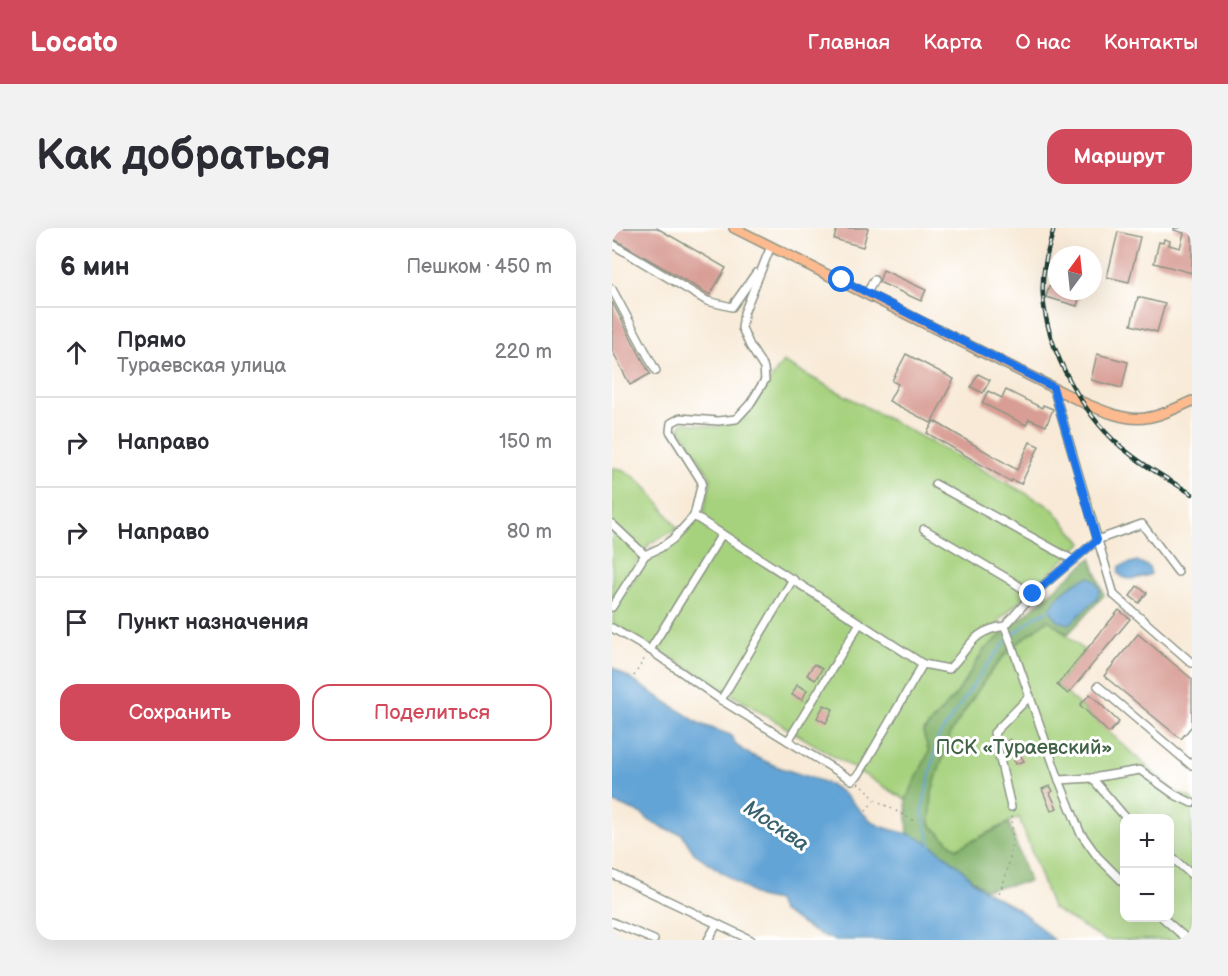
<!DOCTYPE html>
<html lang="ru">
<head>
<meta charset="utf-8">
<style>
  :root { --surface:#fff; --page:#f2f2f3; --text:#2b2b33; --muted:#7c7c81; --line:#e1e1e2; --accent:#d1495b }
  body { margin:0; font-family:"Balsamiq Sans",sans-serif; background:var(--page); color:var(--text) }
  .controls { position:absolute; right:18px; bottom:18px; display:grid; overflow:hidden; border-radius:12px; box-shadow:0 6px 24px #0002 }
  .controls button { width:54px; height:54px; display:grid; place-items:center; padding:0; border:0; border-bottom:2px solid var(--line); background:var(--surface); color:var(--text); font:30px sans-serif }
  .compass { position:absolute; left:436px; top:18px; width:54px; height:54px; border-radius:50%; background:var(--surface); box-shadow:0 6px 24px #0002; rotate:15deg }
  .stop { position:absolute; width:18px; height:18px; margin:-14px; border:4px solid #1a73e8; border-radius:50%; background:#fff }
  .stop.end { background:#1a73e8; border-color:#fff; box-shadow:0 2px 6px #0008 }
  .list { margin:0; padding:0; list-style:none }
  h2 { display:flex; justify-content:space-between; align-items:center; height:78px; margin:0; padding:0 24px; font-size:26px }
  h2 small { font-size:20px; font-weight:400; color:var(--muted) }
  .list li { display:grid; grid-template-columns:39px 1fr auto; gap:18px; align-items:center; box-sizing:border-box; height:90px; padding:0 24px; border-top:2px solid var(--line) }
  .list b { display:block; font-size:22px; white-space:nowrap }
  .list p { margin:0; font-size:20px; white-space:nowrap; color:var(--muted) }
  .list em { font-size:20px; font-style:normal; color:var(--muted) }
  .actions { display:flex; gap:12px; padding:18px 24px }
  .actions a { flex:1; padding:14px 0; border:2px solid var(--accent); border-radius:18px; text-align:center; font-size:21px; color:var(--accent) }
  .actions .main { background:var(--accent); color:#fff }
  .icon { flex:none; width:33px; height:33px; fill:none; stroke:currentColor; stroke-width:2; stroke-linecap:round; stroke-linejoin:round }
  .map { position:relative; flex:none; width:580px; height:712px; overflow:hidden; border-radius:18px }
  header { display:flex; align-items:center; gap:36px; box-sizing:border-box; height:84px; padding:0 30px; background:var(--accent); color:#fff }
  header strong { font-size:28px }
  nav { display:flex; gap:33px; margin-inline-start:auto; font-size:21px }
  .intro { display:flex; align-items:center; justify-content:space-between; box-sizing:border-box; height:144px; padding:0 36px }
  h1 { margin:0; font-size:42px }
  .button { padding:15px 27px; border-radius:18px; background:var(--accent); color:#fff; font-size:21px; font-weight:700 }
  main { display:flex; gap:36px; padding:0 36px }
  aside { flex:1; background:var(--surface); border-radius:18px; box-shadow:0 6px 24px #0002 }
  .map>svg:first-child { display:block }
  .green { fill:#a6d17d; stroke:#628758; stroke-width:1.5; fill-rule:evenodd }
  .forest { fill:#84b36c; stroke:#527850; stroke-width:1.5 }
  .water { fill:#63a4d6; stroke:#417085; stroke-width:1.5 }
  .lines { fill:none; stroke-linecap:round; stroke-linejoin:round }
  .stream { stroke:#63a4d6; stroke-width:2 }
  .building { fill:#d89d94 }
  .minor-casing { stroke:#8c9486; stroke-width:10 }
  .major-casing { stroke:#8c9486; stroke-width:12 }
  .path { stroke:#8c9486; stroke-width:1.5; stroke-dasharray:1.5 4.5; stroke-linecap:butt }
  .minor { stroke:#fff; stroke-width:7 }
  .major { stroke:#fcba8e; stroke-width:9 }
  .rail-casing { stroke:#1f3d34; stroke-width:4.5 }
  .rail { stroke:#fff; stroke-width:2; stroke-dasharray:7; stroke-linecap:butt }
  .route { stroke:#1a73e8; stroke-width:8 }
  .labels { text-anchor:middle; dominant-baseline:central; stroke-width:6; stroke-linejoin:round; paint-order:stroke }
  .park-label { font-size:20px; fill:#416246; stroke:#fff }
  .water-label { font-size:21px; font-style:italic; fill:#37616d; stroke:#fff }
</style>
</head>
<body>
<header>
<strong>Locato</strong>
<nav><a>Главная</a><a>Карта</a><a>О нас</a><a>Контакты</a></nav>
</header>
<div class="intro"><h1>Как добраться</h1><a class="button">Маршрут</a></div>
<main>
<aside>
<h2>6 мин<small>Пешком · 450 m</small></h2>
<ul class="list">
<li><svg class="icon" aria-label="ahead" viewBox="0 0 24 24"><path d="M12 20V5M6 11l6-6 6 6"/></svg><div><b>Прямо</b><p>Тураевская улица</p></div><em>220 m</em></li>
<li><svg class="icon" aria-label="right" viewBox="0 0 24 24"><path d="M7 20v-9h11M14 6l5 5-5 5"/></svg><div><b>Направо</b></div><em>150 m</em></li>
<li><svg class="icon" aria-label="right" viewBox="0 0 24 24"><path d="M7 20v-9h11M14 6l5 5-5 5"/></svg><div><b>Направо</b></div><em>80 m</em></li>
<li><svg class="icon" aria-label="arrive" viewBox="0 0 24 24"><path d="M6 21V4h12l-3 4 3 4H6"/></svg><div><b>Пункт назначения</b></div></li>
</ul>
<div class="actions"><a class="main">Сохранить</a><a>Поделиться</a></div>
</aside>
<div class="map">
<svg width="580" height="712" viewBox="0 0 580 712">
  <rect width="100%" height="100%" fill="#fff"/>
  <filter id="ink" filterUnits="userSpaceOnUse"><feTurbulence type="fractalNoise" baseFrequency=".0167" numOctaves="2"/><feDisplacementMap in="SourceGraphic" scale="12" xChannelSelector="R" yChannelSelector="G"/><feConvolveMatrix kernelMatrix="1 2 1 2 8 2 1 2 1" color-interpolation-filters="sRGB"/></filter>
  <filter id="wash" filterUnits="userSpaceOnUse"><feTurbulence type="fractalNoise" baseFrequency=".008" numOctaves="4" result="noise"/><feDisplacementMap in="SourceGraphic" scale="24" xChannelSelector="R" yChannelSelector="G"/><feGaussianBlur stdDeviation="1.35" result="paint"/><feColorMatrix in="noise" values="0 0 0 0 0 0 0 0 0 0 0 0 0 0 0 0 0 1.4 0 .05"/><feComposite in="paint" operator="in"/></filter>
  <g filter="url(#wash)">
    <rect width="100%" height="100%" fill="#f8ead7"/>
    <g class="green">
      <path d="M171,134L439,279L470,315L387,392L390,407L372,422L346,464L311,504L317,524L294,572L1,395L2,379L41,326L70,308L92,283L99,251L79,217L67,199L71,194L103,199L130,192Z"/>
      <path d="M0,240C27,240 51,282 66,301L38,315L0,373Z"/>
      <path d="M436,391L473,423L445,457L563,564L580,570V712H493L440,680L407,589L344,621L318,596L320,563L339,504L376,447L397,422ZM512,590H558V690H512Z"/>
    </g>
    <path class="forest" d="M479,330L492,367L456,406L436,392L397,422L376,447L339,504L320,563L318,596L344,621L397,595L417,654L373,661C347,643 327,619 296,606L294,572L317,524L311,504L346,464L372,422Z"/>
    <g class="water">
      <path d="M525,333L537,339L539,346C528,350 514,355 506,345L508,338Z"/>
      <path d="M478,349L484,354L488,362L485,370L458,396L446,393L438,382C445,366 461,354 478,349Z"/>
      <path d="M0,439L88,496L119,507C124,524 146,529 159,536C181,546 208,549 228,563C242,573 250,589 266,597C276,602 286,603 297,606C318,613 337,630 354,645C365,662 388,670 405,681C418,689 430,702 442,712H222L201,703L169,683L165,673L146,669L82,625L70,606L56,602L38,593L30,586L0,574Z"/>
    </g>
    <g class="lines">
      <path class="stream" d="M319,618L310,583L326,510L372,441L395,412L424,388L438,382"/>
    </g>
    <g id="blocks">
      <g class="building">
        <path d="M0,0H45L114,40L98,67L0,10Z"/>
        <path d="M225,0H256L251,19L222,11Z"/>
        <path d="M562,0H580V45L542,35L547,14L551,15L552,11L558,13L557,17L568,20L572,5L562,2Z"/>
        <path d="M506,4L528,9L517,54L495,49Z"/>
        <path d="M271,42L314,62L309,73L267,54Z"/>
        <path d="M437,58L445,61V63H453L468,67L465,78L434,69Z"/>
        <path d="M526,69L553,76L545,104L519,97Z"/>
        <path d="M0,74L38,146L18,157L0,122Z"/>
        <path d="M294,126L342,151L319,195L277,173L286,156L280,153Z"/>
        <path d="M485,126L516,134L510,160L479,152Z"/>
        <path d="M366,146L378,152L371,165L359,159Z"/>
        <path d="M394,162L430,180L431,177L441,181L434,198L417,191L414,197L370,175L376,163L390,170Z"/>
        <path d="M322,193L405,242L418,214L427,218L409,256L400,252L399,254L315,205Z"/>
        <path d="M525,358L535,365L527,375L518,368Z"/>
        <path d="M507,382L518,391L456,466L445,457Z"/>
        <path d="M526,406L580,451V498L569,511L492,448Z"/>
        <path d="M202,436L210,441L203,452L195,447Z"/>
        <path d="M185,457L195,462L190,472L180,467Z"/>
        <path d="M478,466L507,494L497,505L468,477Z"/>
        <path d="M212,477L221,481L214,495L205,490Z"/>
        <path d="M398,511L412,533L404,536L397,522L393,524L390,516Z"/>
        <path d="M438,558L441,563L438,565L445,580L439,583L430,561Z"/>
      </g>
    </g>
  </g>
  <g filter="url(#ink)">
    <use href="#blocks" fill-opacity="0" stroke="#8c9486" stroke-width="1.5"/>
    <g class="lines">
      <g class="minor-casing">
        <g id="minor">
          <path d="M0,16L95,73L120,79L144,45"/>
          <path d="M0,61L44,143"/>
          <path d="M255,65L262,52"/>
          <path d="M441,159L502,367L580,435"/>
          <path d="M323,256L461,332"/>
          <path d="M0,296L33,327"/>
          <path d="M312,301L398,352L420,367"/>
          <path d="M0,379L33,327L48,320L61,311L82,288L90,254L58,203L59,195L68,190L106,193L124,191L138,176L153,152L152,140L138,118L130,100L132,85L159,18"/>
          <path d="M393,398L447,552L468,604L485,628L512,655"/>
          <path d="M0,400L38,422L109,472L240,552L247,546L311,436L82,288"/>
          <path d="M38,422L110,306"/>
          <path d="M311,436L337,441C359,419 359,403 393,398L421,366L485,312L530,296L566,344"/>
          <path d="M486,458L579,537L580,535"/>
          <path d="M109,472L181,351"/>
          <path d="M176,513L248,395"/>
          <path d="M480,550L514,590"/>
          <path d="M447,552L480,550L528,542L563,567L580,575"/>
          <path d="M399,579L382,505L418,468"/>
          <path d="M558,628L580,647"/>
          <path d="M0,646L139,712"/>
          <path d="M551,690L576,712"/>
          <path d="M0,694L42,712"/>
          <path d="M96,712L105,696"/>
        </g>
      </g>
      <g class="major-casing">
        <path id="major" d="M122,0L472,175C522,196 531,196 580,173"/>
      </g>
      <g class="path">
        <path d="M22,448L34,428"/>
        <path d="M246,555L254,560L262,571L302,593"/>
        <path d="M254,583L262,572"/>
        <path d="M387,665C399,639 401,616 400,587"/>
      </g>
      <use href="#minor" class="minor"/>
      <use href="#major" class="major"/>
      <g class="rail-casing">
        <path id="rail" d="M442,0C436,22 429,45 431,68C435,123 473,193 518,226C537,241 559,253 580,266"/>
      </g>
      <use href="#rail" class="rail"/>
    </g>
  </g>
  <g class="lines" filter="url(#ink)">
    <path class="route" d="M230,52L441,159L485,312L421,366"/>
  </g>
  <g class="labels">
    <g class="park-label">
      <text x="412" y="520">ПСК «Тураевский»</text>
    </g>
    <g class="water-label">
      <text transform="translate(164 598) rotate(34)">Москва</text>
    </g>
  </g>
</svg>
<div class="controls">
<button>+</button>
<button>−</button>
</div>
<svg class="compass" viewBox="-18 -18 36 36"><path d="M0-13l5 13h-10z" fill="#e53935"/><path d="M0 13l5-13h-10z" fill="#7c7c81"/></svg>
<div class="stop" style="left:230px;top:52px"></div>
<div class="stop end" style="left:421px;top:366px"></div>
</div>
</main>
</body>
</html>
